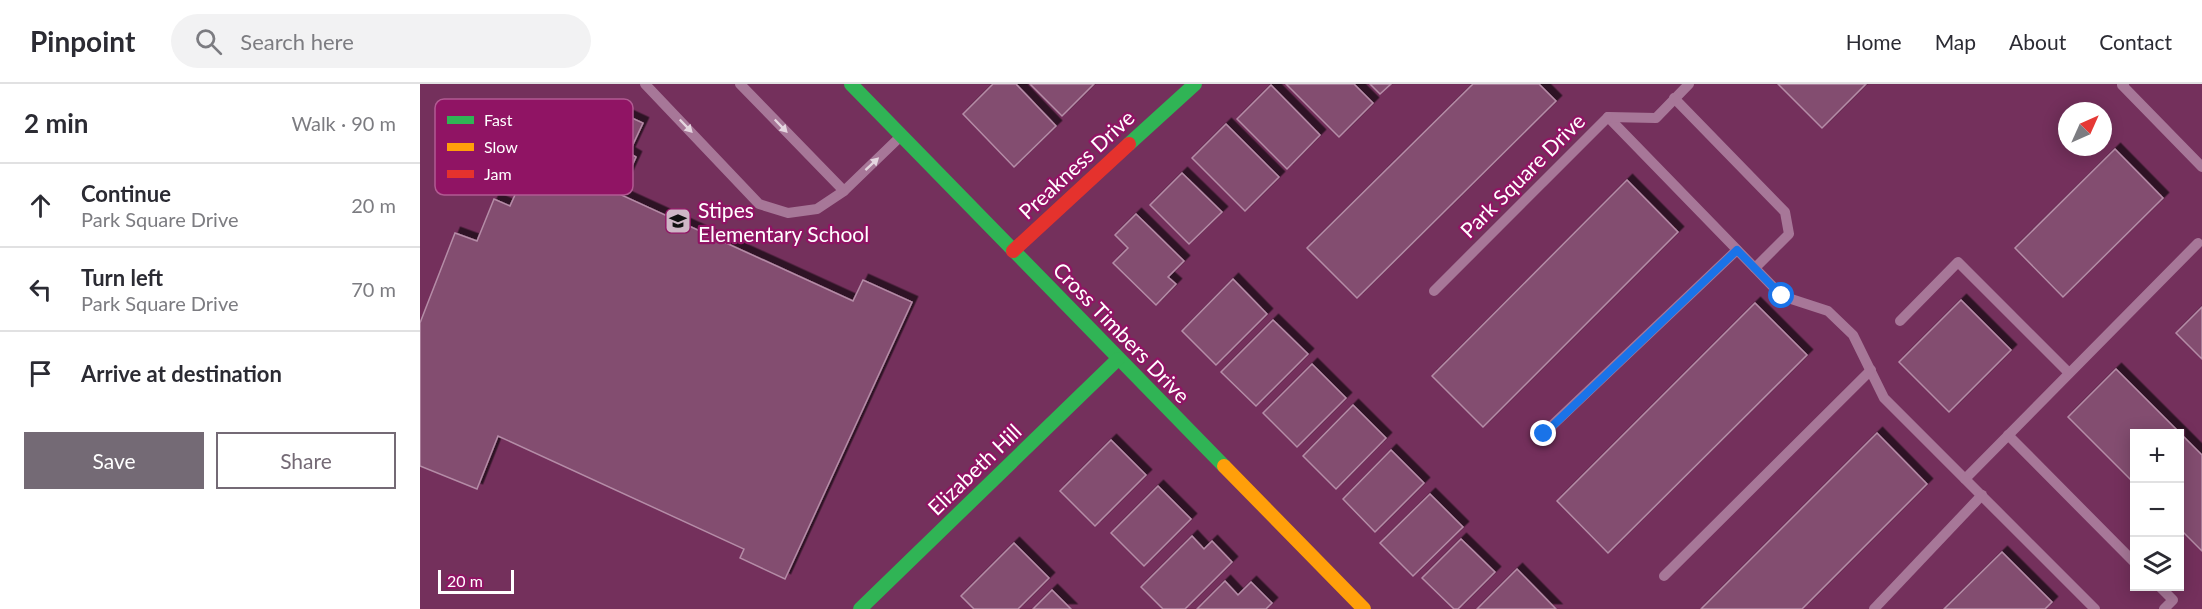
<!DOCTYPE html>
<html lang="en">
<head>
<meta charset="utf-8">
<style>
  :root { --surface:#fff; --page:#f2f2f3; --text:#2b2b33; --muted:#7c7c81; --line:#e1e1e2; --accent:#746a75 }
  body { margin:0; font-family:Lato,sans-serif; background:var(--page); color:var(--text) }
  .controls { position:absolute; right:18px; bottom:18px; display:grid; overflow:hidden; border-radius:0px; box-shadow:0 3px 15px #0003 }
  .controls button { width:54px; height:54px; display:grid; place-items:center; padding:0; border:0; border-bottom:2px solid var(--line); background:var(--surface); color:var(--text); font:30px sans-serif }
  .compass { position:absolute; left:1638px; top:18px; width:54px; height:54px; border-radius:50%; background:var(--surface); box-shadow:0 3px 15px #0003; rotate:45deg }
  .scale { position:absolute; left:18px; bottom:15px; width:76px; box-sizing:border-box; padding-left:6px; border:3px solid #fff; border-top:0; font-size:16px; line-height:21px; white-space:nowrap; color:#fff; -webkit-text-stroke:4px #901464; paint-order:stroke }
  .stop { position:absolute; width:18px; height:18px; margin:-14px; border:4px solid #1a73e8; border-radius:50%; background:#fff }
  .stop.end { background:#1a73e8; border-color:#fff; box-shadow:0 2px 6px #0008 }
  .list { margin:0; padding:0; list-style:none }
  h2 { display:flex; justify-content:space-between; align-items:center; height:78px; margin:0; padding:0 24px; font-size:26px }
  h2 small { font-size:20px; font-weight:400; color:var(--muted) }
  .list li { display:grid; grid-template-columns:39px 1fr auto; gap:18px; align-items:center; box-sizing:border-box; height:84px; padding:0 24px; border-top:2px solid var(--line) }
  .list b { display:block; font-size:22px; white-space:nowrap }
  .list p { margin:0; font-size:20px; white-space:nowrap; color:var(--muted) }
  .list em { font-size:20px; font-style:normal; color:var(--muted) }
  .actions { display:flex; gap:12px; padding:18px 24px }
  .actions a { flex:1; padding:14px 0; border:2px solid var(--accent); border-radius:0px; text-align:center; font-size:21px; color:var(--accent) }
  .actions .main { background:var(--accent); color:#fff }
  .icon { flex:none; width:33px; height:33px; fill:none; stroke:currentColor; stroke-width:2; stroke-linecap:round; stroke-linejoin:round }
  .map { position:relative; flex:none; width:1782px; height:525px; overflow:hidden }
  header { display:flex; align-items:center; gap:36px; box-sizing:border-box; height:84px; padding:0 30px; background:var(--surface); border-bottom:2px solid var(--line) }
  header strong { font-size:28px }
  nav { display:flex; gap:33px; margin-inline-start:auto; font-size:21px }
  .search { width:420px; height:54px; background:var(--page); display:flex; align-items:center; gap:15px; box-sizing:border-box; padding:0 21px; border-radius:33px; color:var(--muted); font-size:22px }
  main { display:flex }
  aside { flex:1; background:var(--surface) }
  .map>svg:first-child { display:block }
  .building { fill:#834d70; stroke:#b58ca7; stroke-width:1.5; filter:url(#shadow) }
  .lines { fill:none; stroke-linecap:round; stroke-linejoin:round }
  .lane { stroke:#a77798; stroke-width:10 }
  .fast { stroke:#30b455; stroke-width:14 }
  .slow { stroke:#ff9f0a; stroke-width:14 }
  .jam { stroke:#e5322d; stroke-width:14 }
  .oneway { fill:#e5d6e0 }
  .route { stroke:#1a73e8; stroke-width:8 }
  .labels { text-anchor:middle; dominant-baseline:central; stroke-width:4.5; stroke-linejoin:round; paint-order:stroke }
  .street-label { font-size:21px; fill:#fff; stroke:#901464 }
  .poi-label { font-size:21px; fill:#fff; stroke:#901464; text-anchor:start }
  .key { fill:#901464; stroke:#b15a92; stroke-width:1.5 }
  .key-label { font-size:16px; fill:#fff }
</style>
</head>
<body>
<header>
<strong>Pinpoint</strong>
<div class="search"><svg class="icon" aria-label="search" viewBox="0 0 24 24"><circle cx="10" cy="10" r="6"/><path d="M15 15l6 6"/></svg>Search here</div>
<nav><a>Home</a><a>Map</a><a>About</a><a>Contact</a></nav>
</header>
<main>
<aside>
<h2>2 min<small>Walk · 90 m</small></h2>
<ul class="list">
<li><svg class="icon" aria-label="ahead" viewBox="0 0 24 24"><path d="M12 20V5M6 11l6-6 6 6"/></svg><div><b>Continue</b><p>Park Square Drive</p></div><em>20 m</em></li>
<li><svg class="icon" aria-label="left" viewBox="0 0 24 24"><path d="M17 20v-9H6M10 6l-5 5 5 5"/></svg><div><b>Turn left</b><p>Park Square Drive</p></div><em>70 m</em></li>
<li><svg class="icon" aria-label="arrive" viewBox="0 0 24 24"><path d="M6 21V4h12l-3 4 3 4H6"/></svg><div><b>Arrive at destination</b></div></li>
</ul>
<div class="actions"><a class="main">Save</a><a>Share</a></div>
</aside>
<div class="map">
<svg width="1782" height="525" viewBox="0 0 1782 525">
  <defs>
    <filter id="shadow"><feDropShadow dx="5.5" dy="-5.5" stdDeviation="0" flood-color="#0009"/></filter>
  </defs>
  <rect width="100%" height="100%" fill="#74305c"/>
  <g class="building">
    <path d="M573,0H596L636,42L594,83L543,30Z"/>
    <path d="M610,0H674L642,32Z"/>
    <path d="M866,0H934L953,19L919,53Z"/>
    <path d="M950,0H971L960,10Z"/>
    <path d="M1053,0H1119L1136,17L937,214L887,164Z"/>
    <path d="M1358,0H1446L1402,44Z"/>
    <path d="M851,1L900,51L867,85L817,35Z"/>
    <path d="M186,22L223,39L209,69L216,73L199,110L433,217L443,196L492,218L365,495L320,474L324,465L78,352L57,405L0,382V239L35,149L57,157L74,115L90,122L133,26L176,45Z"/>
    <path d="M806,40L859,93L825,127L772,74Z"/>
    <path d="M1695,65L1743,114L1643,213L1595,164Z"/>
    <path d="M762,89L802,128L769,160L730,121Z"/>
    <path d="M1207,96L1258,148L1063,343L1012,292Z"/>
    <path d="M716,130L764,177L748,193L756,200L736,221L693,179L708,164L695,151Z"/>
    <path d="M813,195L847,230L796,281L762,247Z"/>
    <path d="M1541,216L1591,266L1529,328L1479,278Z"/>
    <path d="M1335,219L1387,271L1188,469L1137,417Z"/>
    <path d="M1782,223V275L1756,249Z"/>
    <path d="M853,236L888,270L836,322L801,288Z"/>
    <path d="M892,280L926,314L877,363L843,329Z"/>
    <path d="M1696,285L1782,371V467L1760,445V350H1714V399L1648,333Z"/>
    <path d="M933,321L966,354L916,405L883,372Z"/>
    <path d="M1457,349L1507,400L1382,525H1281Z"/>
    <path d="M691,356L726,391L675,442L640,407Z"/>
    <path d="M971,366L1004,399L955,448L923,415Z"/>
    <path d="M738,402L771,435L724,482L691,449Z"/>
    <path d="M1010,410L1043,443L993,492L960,459Z"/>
    <path d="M772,452L784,465L792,457L812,478L765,525H743L721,503Z"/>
    <path d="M1041,455L1075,488L1038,525H1034L1002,494Z"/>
    <path d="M594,459L629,494L598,525H554L541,512Z"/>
    <path d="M1582,468L1632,518L1625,525H1524Z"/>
    <path d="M1097,485L1136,525H1057Z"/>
    <path d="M805,497L818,511L831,498L852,519L846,525H777Z"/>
    <path d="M632,506L651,525H613Z"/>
  </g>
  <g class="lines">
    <g class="lane">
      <path d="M225,0L339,120L368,129L397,125L424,107L481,52"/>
      <path d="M320,0L424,107"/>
      <path d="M1704,0L1702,1L1782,83"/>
      <path d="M1254,14L1365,128L1369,150L1335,184"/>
      <path d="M1188,33L1362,212L1408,227L1433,251L1464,314L1675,525"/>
      <path d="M1188,33L1236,34L1269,0"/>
      <path d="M1014,207L1188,33"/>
      <path d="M1480,237L1538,178L1649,289"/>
      <path d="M1123,350L1317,166"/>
      <path d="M1588,351L1714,478"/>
      <path d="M1545,395L1778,159"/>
      <path d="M1244,492L1451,286"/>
      <path d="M1739,502L1753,516L1744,525"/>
      <path d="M1454,525L1562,411"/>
    </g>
    <g class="fast">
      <path d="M431,0L804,382"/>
      <path d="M709,60L775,0"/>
      <path d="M440,525L698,275"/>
    </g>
    <path class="slow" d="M804,382L944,525"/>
    <path class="jam" d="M593,167L709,60"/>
  </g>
  <defs><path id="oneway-solid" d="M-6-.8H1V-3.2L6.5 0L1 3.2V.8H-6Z" transform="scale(1.5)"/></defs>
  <g class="oneway">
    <use href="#oneway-solid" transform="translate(266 42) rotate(46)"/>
    <use href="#oneway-solid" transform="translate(361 42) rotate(46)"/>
    <use href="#oneway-solid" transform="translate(452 80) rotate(-43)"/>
  </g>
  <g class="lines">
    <path class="route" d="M1124,350L1317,166L1362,212"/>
  </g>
  <defs>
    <g id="school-square" transform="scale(1.35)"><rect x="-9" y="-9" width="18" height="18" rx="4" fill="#ceb7c6" stroke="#901464"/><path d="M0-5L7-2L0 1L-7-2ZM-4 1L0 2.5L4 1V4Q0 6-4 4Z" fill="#111"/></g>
  </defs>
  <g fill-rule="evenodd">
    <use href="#school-square" x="258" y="137"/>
  </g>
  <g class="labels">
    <g class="street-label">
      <text transform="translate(656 80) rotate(-43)">Preakness Drive</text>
      <text transform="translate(1102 91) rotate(-45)">Park Square Drive</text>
      <text transform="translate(702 248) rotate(46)">Cross Timbers Drive</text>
      <text transform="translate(554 385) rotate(-44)">Elizabeth Hill</text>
    </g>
    <g class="poi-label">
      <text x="278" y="125">Stipes<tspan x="278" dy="24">Elementary School</tspan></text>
    </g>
  </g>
  <rect x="15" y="15" width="198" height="96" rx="9" class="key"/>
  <rect x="27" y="32" width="27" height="8" fill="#30b455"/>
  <rect x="27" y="59" width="27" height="8" fill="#ff9f0a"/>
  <rect x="27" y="86" width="27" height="8" fill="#e5322d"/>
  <g class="key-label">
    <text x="64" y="42">Fast</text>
    <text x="64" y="69">Slow</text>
    <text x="64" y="96">Jam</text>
  </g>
</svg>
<div class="controls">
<button>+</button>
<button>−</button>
<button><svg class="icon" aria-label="layers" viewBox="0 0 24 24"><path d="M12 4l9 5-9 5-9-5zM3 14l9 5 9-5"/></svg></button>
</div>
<svg class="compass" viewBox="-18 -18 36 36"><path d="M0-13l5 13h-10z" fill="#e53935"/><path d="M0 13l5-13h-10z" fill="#7c7c81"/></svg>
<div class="scale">20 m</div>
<div class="stop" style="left:1362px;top:212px"></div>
<div class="stop end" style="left:1124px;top:350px"></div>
</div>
</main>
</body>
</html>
